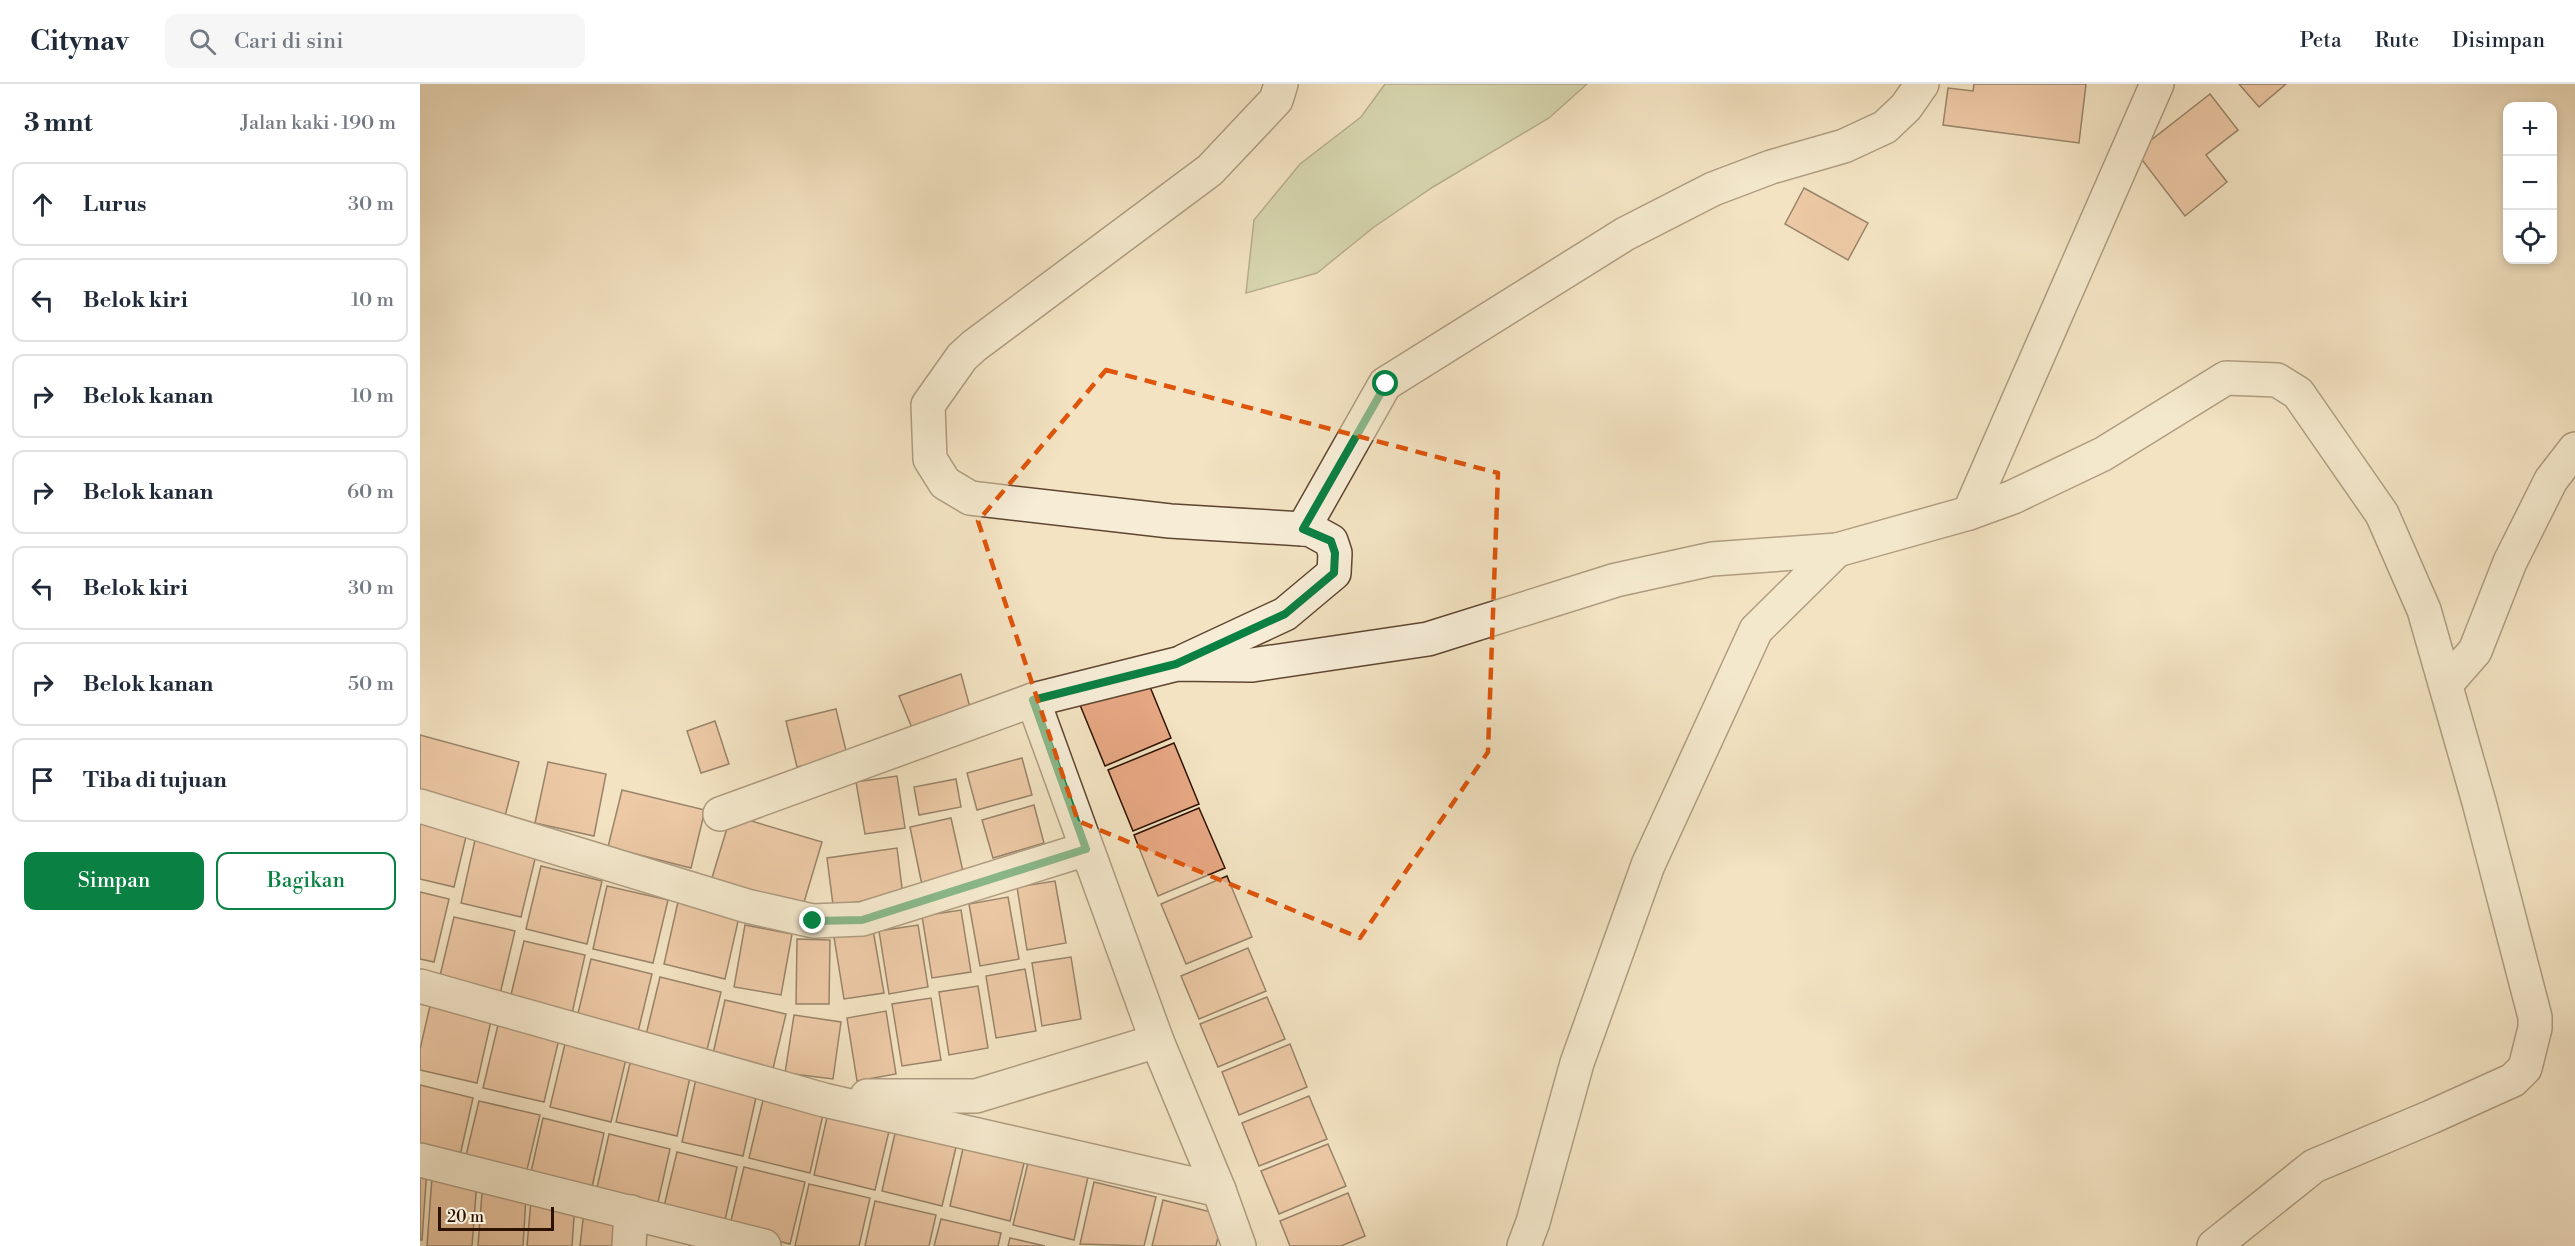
<!DOCTYPE html>
<html lang="id">
<head>
<meta charset="utf-8">
<style>
  :root { --surface:#fff; --page:#f6f6f7; --text:#1f2937; --muted:#747a83; --line:#e0e1e3; --accent:#0b8043 }
  body { margin:0; font-family:"Libre Bodoni",serif; background:var(--page); color:var(--text) }
  .controls { position:absolute; right:18px; top:18px; display:grid; overflow:hidden; border-radius:12px; box-shadow:0 3px 9px #0003 }
  .controls button { width:54px; height:54px; display:grid; place-items:center; padding:0; border:0; border-bottom:2px solid var(--line); background:var(--surface); color:var(--text); font:30px sans-serif }
  .scale { position:absolute; left:18px; bottom:15px; width:116px; box-sizing:border-box; padding-left:6px; border:3px solid #2e1201; border-top:0; font-size:16px; line-height:21px; white-space:nowrap; color:#2e1201; -webkit-text-stroke:4px #f7edd7; paint-order:stroke }
  .stop { position:absolute; width:18px; height:18px; margin:-14px; border:4px solid #0b8043; border-radius:50%; background:#fff }
  .stop.end { background:#0b8043; border-color:#fff; box-shadow:0 2px 6px #0008 }
  .list { margin:0; padding:0; list-style:none }
  h2 { display:flex; justify-content:space-between; align-items:center; height:78px; margin:0; padding:0 24px; font-size:26px }
  h2 small { font-size:20px; font-weight:400; color:var(--muted) }
  .list li { display:grid; grid-template-columns:39px 1fr auto; gap:18px; align-items:center; box-sizing:border-box; height:84px; margin:0 12px 12px; padding:0 12px; border:2px solid var(--line); border-radius:12px }
  .list b { display:block; font-size:22px; white-space:nowrap }
  .list em { font-size:20px; font-style:normal; color:var(--muted) }
  .actions { display:flex; gap:12px; padding:18px 24px }
  .actions a { flex:1; padding:14px 0; border:2px solid var(--accent); border-radius:12px; text-align:center; font-size:21px; color:var(--accent) }
  .actions .main { background:var(--accent); color:#fff }
  .icon { flex:none; width:33px; height:33px; fill:none; stroke:currentColor; stroke-width:2; stroke-linecap:round; stroke-linejoin:round }
  .map { position:relative; flex:none; width:2155px; height:1162px; overflow:hidden }
  header { display:flex; align-items:center; gap:36px; box-sizing:border-box; height:84px; padding:0 30px; background:var(--surface); border-bottom:2px solid var(--line) }
  header strong { font-size:28px }
  nav { display:flex; gap:33px; margin-inline-start:auto; font-size:21px }
  .search { width:420px; height:54px; background:var(--page); display:flex; align-items:center; gap:15px; box-sizing:border-box; padding:0 21px; border-radius:12px; color:var(--muted); font-size:22px }
  main { display:flex }
  aside { flex:1; background:var(--surface) }
  .map>svg:first-child { display:block }
  .green { fill:#b6c597; stroke:#726c4c; stroke-width:1.5 }
  .building { fill:#e7a884; stroke:#2e1201; stroke-width:1.5 }
  .lines { fill:none; stroke-linecap:round; stroke-linejoin:round }
  .minor-casing { stroke:#5f4631; stroke-width:36 }
  .minor { stroke:#f7edd7; stroke-width:33 }
  .route { stroke:#0b8043; stroke-width:8 }
  .marked { fill:none; stroke:#df550b; stroke-width:4.5; stroke-dasharray:12 8; stroke-linejoin:round }
</style>
</head>
<body>
<header>
<strong>Citynav</strong>
<div class="search"><svg class="icon" aria-label="search" viewBox="0 0 24 24"><circle cx="10" cy="10" r="6"/><path d="M15 15l6 6"/></svg>Cari di sini</div>
<nav><a>Peta</a><a>Rute</a><a>Disimpan</a></nav>
</header>
<main>
<aside>
<h2>3 mnt<small>Jalan kaki · 190 m</small></h2>
<ul class="list">
<li><svg class="icon" aria-label="ahead" viewBox="0 0 24 24"><path d="M12 20V5M6 11l6-6 6 6"/></svg><div><b>Lurus</b></div><em>30 m</em></li>
<li><svg class="icon" aria-label="left" viewBox="0 0 24 24"><path d="M17 20v-9H6M10 6l-5 5 5 5"/></svg><div><b>Belok kiri</b></div><em>10 m</em></li>
<li><svg class="icon" aria-label="right" viewBox="0 0 24 24"><path d="M7 20v-9h11M14 6l5 5-5 5"/></svg><div><b>Belok kanan</b></div><em>10 m</em></li>
<li><svg class="icon" aria-label="right" viewBox="0 0 24 24"><path d="M7 20v-9h11M14 6l5 5-5 5"/></svg><div><b>Belok kanan</b></div><em>60 m</em></li>
<li><svg class="icon" aria-label="left" viewBox="0 0 24 24"><path d="M17 20v-9H6M10 6l-5 5 5 5"/></svg><div><b>Belok kiri</b></div><em>30 m</em></li>
<li><svg class="icon" aria-label="right" viewBox="0 0 24 24"><path d="M7 20v-9h11M14 6l5 5-5 5"/></svg><div><b>Belok kanan</b></div><em>50 m</em></li>
<li><svg class="icon" aria-label="arrive" viewBox="0 0 24 24"><path d="M6 21V4h12l-3 4 3 4H6"/></svg><div><b>Tiba di tujuan</b></div></li>
</ul>
<div class="actions"><a class="main">Simpan</a><a>Bagikan</a></div>
</aside>
<div class="map">
<svg width="2155" height="1162" viewBox="0 0 2155 1162">
  <rect width="100%" height="100%" fill="#f3e3c2"/>
  <filter id="stains"><feTurbulence type="fractalNoise" baseFrequency=".00333" numOctaves="4"/><feColorMatrix values="0 0 0 0 .2 0 0 0 0 .09 0 0 0 0 .02 0 0 0 .5 -.17"/></filter>
  <radialGradient id="worn" r=".72"><stop offset=".6" stop-color="#630" stop-opacity="0"/><stop offset="1" stop-color="#630" stop-opacity=".3"/></radialGradient>
  <path class="green" d="M965,0H1167L1129,34L1013,103L954,143L897,189L826,209L834,136L880,80L941,33Z"/>
  <g class="building">
    <path d="M1554,0H1666L1659,59L1523,41L1528,4L1553,7Z"/>
    <path d="M1819,0H1866L1839,23Z"/>
    <path d="M1790,10L1818,46L1786,71L1807,98L1765,132L1716,68Z"/>
    <path d="M1384,104L1448,139L1428,176L1365,140Z"/>
    <path d="M541,590L552,631L494,649L479,612Z"/>
    <path d="M726,593L751,654L685,682L660,621Z"/>
    <path d="M416,625L427,671L377,683L366,637Z"/>
    <path d="M295,637L309,680L281,689L267,647Z"/>
    <path d="M0,651L99,678L85,732L0,709Z"/>
    <path d="M754,659L779,720L713,747L688,686Z"/>
    <path d="M602,674L612,711L557,726L547,689Z"/>
    <path d="M128,678L186,690L174,752L115,739Z"/>
    <path d="M477,692L485,744L445,750L436,698Z"/>
    <path d="M536,695L541,723L499,731L494,703Z"/>
    <path d="M202,706L285,726L271,784L188,763Z"/>
    <path d="M614,721L624,759L573,774L562,736Z"/>
    <path d="M779,724L805,784L738,812L714,751Z"/>
    <path d="M0,728L49,740L34,803L0,795Z"/>
    <path d="M311,731L402,758L382,825L291,797Z"/>
    <path d="M531,734L544,792L502,801L490,743Z"/>
    <path d="M55,756L116,771L101,833L41,819Z"/>
    <path d="M477,764L483,812L413,821L407,774Z"/>
    <path d="M121,782L182,797L167,860L106,845Z"/>
    <path d="M807,792L832,853L766,880L741,820Z"/>
    <path d="M635,797L646,859L607,866L597,803Z"/>
    <path d="M187,802L248,816L233,879L173,865Z"/>
    <path d="M0,808L29,815L14,878L0,875Z"/>
    <path d="M588,813L599,875L560,882L549,820Z"/>
    <path d="M258,818L319,833L305,895L244,880Z"/>
    <path d="M541,826L551,888L512,894L502,832Z"/>
    <path d="M34,833L95,847L80,910L19,896Z"/>
    <path d="M325,841L372,850L361,911L314,903Z"/>
    <path d="M498,841L508,903L469,910L459,847Z"/>
    <path d="M453,846L464,909L424,915L414,853Z"/>
    <path d="M377,855L410,856L409,920H376Z"/>
    <path d="M104,857L165,871L151,934L89,919Z"/>
    <path d="M828,864L846,907L779,935L761,892Z"/>
    <path d="M651,873L661,935L622,942L612,879Z"/>
    <path d="M171,875L232,890L217,952L156,938Z"/>
    <path d="M605,885L616,947L576,954L566,892Z"/>
    <path d="M240,893L301,908L286,970L225,955Z"/>
    <path d="M558,902L568,964L529,971L519,908Z"/>
    <path d="M847,913L865,955L798,983L780,940Z"/>
    <path d="M511,914L521,976L482,982L472,920Z"/>
    <path d="M305,916L366,930L351,993L291,979Z"/>
    <path d="M10,922L71,937L57,999L0,986V965Z"/>
    <path d="M466,927L476,990L437,997L427,934Z"/>
    <path d="M374,931L421,938L413,995L365,989Z"/>
    <path d="M78,941L139,955L124,1018L63,1004Z"/>
    <path d="M145,960L206,975L191,1038L130,1023Z"/>
    <path d="M870,960L887,1003L819,1031L802,988Z"/>
    <path d="M211,975L271,989L257,1052L196,1038Z"/>
    <path d="M276,995L337,1009L323,1072L262,1058Z"/>
    <path d="M0,1001L53,1014L39,1076L0,1067Z"/>
    <path d="M344,1012L404,1026L390,1089L329,1074Z"/>
    <path d="M889,1012L907,1055L839,1082L822,1039Z"/>
    <path d="M59,1017L120,1031L105,1094L44,1080Z"/>
    <path d="M408,1029L470,1043L455,1106L394,1091Z"/>
    <path d="M123,1034L184,1049L170,1112L109,1097Z"/>
    <path d="M476,1045L537,1059L522,1122L462,1107Z"/>
    <path d="M189,1050L250,1065L236,1127L175,1113Z"/>
    <path d="M544,1060L605,1075L590,1137L530,1122Z"/>
    <path d="M908,1060L926,1102L859,1130L841,1087Z"/>
    <path d="M257,1068L317,1083L303,1145L242,1131Z"/>
    <path d="M608,1079L668,1093L654,1156L593,1141Z"/>
    <path d="M0,1083L7,1084L2,1156H0Z"/>
    <path d="M324,1083L385,1098L370,1160L309,1145Z"/>
    <path d="M12,1093L57,1097L52,1162H7Z"/>
    <path d="M674,1098L736,1113L724,1162L660,1160Z"/>
    <path d="M389,1100L450,1114L439,1162H375Z"/>
    <path d="M62,1109L106,1113L103,1162H58Z"/>
    <path d="M928,1109L945,1152L921,1162H870L860,1137Z"/>
    <path d="M111,1116L155,1119L152,1162H107Z"/>
    <path d="M743,1116L803,1131L796,1162H732Z"/>
    <path d="M455,1117L516,1131L509,1162H445Z"/>
    <path d="M164,1127L201,1130L198,1162H160Z"/>
    <path d="M521,1135L581,1149L578,1162H514Z"/>
    <path d="M590,1154L625,1162H588Z"/>
  </g>
  <g class="lines">
    <g class="minor-casing">
      <g id="minor">
        <path d="M1549,429L1737,0"/>
        <path d="M883,445L965,300L1205,150L1293,105L1351,83L1424,62L1465,43L1486,23L1502,0"/>
        <path d="M764,577L865,530L914,489L915,469L911,457L891,446L883,445L750,437L550,414L525,399L510,375L508,321L542,273L554,262L790,86L856,16L861,0"/>
        <path d="M2026,600L2055,567L2090,478L2131,396L2155,365"/>
        <path d="M613,616L757,580L832,581L1008,555L1196,496L1292,475L1417,466L1549,429L1593,413L1683,370L1806,294L1857,296L1878,309L1962,430L2004,526L2059,718L2115,933V944L2105,984L2093,996L2011,1033L1894,1082L1794,1162"/>
        <path d="M0,722L327,822L393,837L442,835L666,765"/>
        <path d="M300,730L613,616L737,957L799,1106L819,1162"/>
        <path d="M0,902L404,1016L799,1106"/>
        <path d="M447,1012H556L737,957"/>
        <path d="M0,1076L344,1162"/>
        <path d="M209,1162L211,1128"/>
        <path d="M1104,1162L1113,1138L1157,979L1228,781L1336,546L1417,466"/>
      </g>
    </g>
    <use href="#minor" class="minor"/>
  </g>
  <g class="lines">
    <path class="route" d="M393,837L442,836L666,765L613,616L756,580L865,530L914,489L915,469L911,457L883,445L966,300"/>
  </g>
  <path d="M0 0H2155V1162H0ZM686,286L1078,389L1068,668L940,854L658,737L558,437Z" fill="#f3e3c2" fill-opacity=".55" fill-rule="evenodd"/>
  <path class="marked" d="M686,286L1078,389L1068,668L940,854L658,737L558,437Z"/>
  <rect width="100%" height="100%" filter="url(#stains)"/>
  <rect width="100%" height="100%" fill="url(#worn)"/>
</svg>
<div class="controls">
<button>+</button>
<button>−</button>
<button><svg class="icon" aria-label="locate" viewBox="0 0 24 24"><circle cx="12" cy="12" r="6"/><path d="M12 2v4M12 18v4M2 12h4M18 12h4"/></svg></button>
</div>
<div class="scale">20 m</div>
<div class="stop" style="left:966px;top:300px"></div>
<div class="stop end" style="left:393px;top:837px"></div>
</div>
</main>
</body>
</html>
